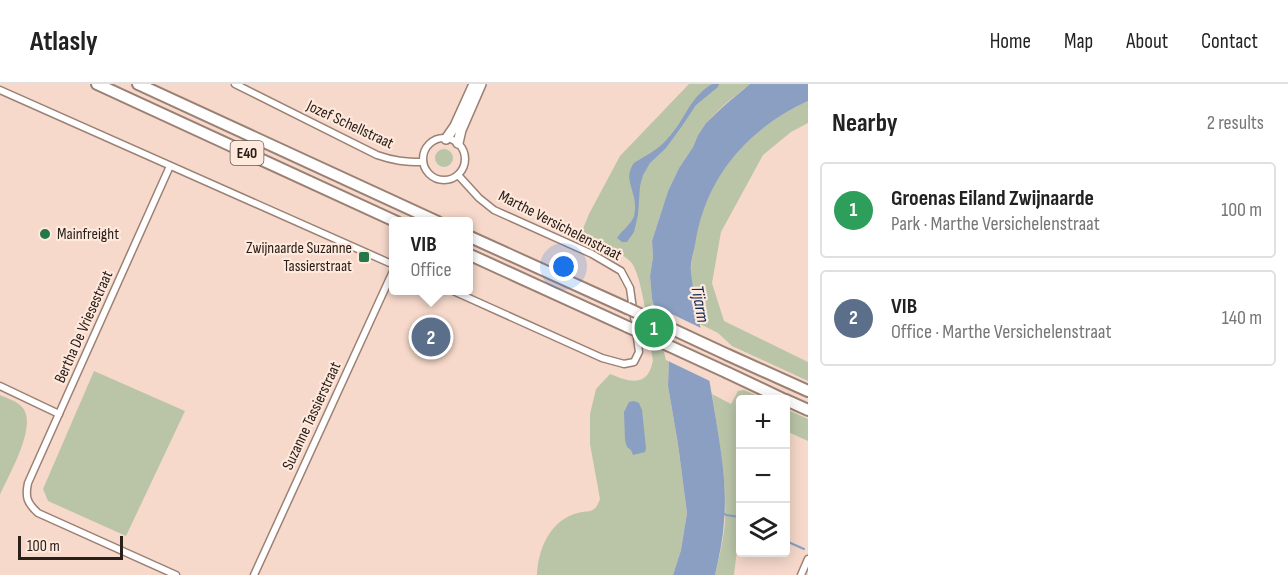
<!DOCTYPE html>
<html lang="en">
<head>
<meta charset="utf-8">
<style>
  :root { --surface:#fff; --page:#f2f2f2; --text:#222; --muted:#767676; --line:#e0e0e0; --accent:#247748 }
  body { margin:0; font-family:"Sofia Sans Condensed",sans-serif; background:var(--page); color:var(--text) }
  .controls { position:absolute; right:18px; bottom:18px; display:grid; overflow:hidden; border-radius:6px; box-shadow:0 3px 15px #0003 }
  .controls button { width:54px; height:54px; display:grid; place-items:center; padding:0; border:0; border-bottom:2px solid var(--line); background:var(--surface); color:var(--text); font:30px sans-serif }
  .scale { position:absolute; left:18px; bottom:15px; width:105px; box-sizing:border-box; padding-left:6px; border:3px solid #2a201a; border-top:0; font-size:16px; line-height:21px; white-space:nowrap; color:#2a201a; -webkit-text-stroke:4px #ffe8dc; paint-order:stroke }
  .you { position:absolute; left:564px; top:183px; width:21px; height:21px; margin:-15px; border:4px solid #fff; border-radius:50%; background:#1a73e8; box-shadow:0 0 0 9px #1a73e833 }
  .badge { display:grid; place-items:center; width:39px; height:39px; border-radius:50%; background:var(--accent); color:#fff; font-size:20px; font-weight:700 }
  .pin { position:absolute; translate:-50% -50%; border:3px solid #fff; box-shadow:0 2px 6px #0006 }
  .popup { position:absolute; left:389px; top:133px; width:84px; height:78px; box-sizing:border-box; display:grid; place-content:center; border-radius:6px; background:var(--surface); filter:drop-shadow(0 2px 4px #0005); font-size:20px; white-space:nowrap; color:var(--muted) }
  .popup b { font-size:22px; color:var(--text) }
  .popup::after { content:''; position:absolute; left:50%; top:100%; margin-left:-12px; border:12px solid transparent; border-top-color:var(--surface) }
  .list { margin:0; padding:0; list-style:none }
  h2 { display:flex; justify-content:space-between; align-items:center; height:78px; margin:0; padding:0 24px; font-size:26px }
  h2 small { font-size:20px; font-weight:400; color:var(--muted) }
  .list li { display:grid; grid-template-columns:39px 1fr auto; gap:18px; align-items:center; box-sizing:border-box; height:96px; margin:0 12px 12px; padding:0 12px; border:2px solid var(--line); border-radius:6px }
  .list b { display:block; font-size:22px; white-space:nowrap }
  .list p { margin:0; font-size:20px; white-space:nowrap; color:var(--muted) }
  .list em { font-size:20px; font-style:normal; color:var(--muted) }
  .icon { flex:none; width:33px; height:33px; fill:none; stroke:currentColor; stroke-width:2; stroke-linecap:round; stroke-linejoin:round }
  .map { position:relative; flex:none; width:808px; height:491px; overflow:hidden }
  header { display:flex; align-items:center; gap:36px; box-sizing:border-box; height:84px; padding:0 30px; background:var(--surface); border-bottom:2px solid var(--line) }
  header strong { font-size:28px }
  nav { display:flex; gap:33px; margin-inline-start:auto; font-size:21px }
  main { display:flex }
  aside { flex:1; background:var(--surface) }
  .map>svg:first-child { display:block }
  .green { fill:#bac5a8 }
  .water { fill:#8a9fc1 }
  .pier { fill:#f6d9cb }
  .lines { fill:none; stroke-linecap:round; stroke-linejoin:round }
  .stream { stroke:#8a9fc1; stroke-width:2 }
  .minor-casing { stroke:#9b8174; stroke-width:9 }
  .trunk-casing { stroke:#9b8174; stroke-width:12 }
  .motorway-casing { stroke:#9b8174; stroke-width:14 }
  .minor { stroke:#fff; stroke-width:6 }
  .trunk { stroke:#fff; stroke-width:9 }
  .motorway { stroke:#fff; stroke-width:10 }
  .motorway-bridge-casing { stroke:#9b8174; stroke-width:14; stroke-linecap:butt }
  .motorway-bridge { stroke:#fff; stroke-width:10 }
  .poi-dot { fill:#247748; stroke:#ffe8dc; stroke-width:2 }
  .labels { text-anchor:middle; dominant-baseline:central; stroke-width:4.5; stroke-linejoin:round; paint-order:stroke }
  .shield { fill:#ffe8dc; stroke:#6a5c54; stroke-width:1.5 }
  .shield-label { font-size:15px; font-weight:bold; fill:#2a201a }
  .street-label { font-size:16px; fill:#2a201a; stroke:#ffe8dc }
  .poi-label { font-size:16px; fill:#2a201a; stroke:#ffe8dc; text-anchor:start }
  .water-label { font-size:18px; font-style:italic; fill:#0e2752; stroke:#ffe8dc }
</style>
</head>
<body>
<header>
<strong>Atlasly</strong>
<nav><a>Home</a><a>Map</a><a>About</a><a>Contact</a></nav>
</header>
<main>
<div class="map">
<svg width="808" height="491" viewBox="0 0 808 491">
  <rect width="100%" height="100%" fill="#f6d9cb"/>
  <g class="green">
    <path d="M689,0H750L724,21L706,39L698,51L693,63L679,84L668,107L652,157L653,173L650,192L652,215L669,275L668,302L678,360L687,429L681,466L673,491H537C538,466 549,439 574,430C588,425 594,432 600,415L590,360V330L596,305L610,290C630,298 648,304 653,276C649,256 643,189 630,177C618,166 595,159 580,152L589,130L620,72Z"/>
    <path d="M808,17V39L791,48L763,71L721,148L712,199L724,237L808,278V297L732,262L718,249L700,240C697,225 691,200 691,186C691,178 693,170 694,163C705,95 746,45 808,17Z"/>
    <circle cx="444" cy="74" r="9"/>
    <path d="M94,287L185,327L126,452L48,417L43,405Z"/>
    <path d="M744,306L765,315L740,316V440L734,491H715C719,473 724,455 725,436C727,394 718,352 712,310L731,320L738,307Z"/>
    <path d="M0,311C7,314 16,317 21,322C40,339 8,392 0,411Z"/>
    <path d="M786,325L808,335V357L786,347Z"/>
  </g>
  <g class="water">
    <path d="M712,0H719L718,3L696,21L682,42L666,64L650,79L643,91L640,102L638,131L634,148L627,158H622L617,154C622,146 631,141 634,132C639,114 626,99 630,87C631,84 632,81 634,79C636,77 640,76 642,74C651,69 662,62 668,54C686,35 688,15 712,0Z"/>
    <path d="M750,0H808V17C747,45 705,94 695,161C693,170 690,180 691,188C693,208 698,228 701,247C706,279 712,310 717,342C722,373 727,405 724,437C723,455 719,473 715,491H673L681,466L687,429L678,360L668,302L669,275L652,215L650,192L653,173L652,157L668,107L679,84L693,63L698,51L706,39L725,21Z"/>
    <path d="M634,317L639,319L642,326L646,364L645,368L633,371L631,366L627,363L625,356L624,328L629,318Z"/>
  </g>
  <path class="pier" d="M651,220L703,245L712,298L666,276Z"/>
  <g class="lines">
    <g class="stream">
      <path d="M723,429L726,431L740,433"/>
      <path d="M786,457L804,465"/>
    </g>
    <g class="minor-casing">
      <g id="minor">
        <path d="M235,0L377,71C394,77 405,78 423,78"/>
        <path d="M0,6L394,181"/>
        <circle cx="444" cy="75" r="21"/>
        <path d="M170,82L28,399C25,413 27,419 38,429L176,491"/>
        <path d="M451,206L602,274L624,280L634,278L639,268L630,204L621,187L592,170L494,126L479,114L458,91"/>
        <path d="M0,302L59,330"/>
        <path d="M254,491L394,185"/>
        <path d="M801,491L808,475"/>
      </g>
    </g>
    <g class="trunk-casing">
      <g id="trunk">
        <path d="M446,55L455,42L474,0"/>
        <path d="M458,59L461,46L481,0"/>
      </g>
    </g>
    <g class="motorway-casing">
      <g id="motorway">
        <path d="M97,0L397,138"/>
        <path d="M138,0L438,138"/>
        <path d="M468,152L627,224"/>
        <path d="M468,170L628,243"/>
        <path d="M728,271L808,307"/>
        <path d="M728,289L785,316"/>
        <path d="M786,316L808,326"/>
      </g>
    </g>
    <use href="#minor" class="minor"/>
    <use href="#trunk" class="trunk"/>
    <use href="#motorway" class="motorway"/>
    <g class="motorway-bridge-casing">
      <g id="motorway-bridge">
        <path d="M627,224L728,271"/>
        <path d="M628,243L728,289"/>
      </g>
    </g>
    <use href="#motorway-bridge" class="motorway-bridge"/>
  </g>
  <g class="poi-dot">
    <circle cx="45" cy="150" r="6"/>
    <rect x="358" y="167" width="12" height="12" rx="3"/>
  </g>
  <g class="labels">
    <rect class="shield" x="230.5" y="57" width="33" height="24" rx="4.5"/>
    <g class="shield-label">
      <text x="247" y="69">E40</text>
    </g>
    <g class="street-label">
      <text transform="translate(350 41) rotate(25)">Jozef Schellstraat</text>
      <text transform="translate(560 142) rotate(27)">Marthe Versichelenstraat</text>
      <text transform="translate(84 243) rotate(-66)">Bertha De Vriesestraat</text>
      <text transform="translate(312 332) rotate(-65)">Suzanne Tassierstraat</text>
    </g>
    <g class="poi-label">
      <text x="57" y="150">Mainfreight</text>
      <text x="352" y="164" text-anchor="end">Zwijnaarde Suzanne<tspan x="352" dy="18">Tassierstraat</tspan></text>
    </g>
    <g class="water-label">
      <text transform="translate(700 220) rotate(80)">Tijarm</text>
    </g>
  </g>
</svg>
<div class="controls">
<button>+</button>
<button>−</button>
<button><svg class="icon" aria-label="layers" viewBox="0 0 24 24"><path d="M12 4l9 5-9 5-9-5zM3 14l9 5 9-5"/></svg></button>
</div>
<div class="scale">100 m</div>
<div class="you"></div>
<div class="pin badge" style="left:654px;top:244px;background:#2e9e5b">1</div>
<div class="pin badge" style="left:431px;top:253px;background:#5c6f8a">2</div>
<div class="popup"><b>VIB</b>Office</div>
</div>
<aside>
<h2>Nearby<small>2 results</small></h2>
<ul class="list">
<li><span class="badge" style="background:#2e9e5b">1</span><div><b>Groenas Eiland Zwijnaarde</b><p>Park · Marthe Versichelenstraat</p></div><em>100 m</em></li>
<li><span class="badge" style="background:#5c6f8a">2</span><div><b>VIB</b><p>Office · Marthe Versichelenstraat</p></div><em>140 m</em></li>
</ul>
</aside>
</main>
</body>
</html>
